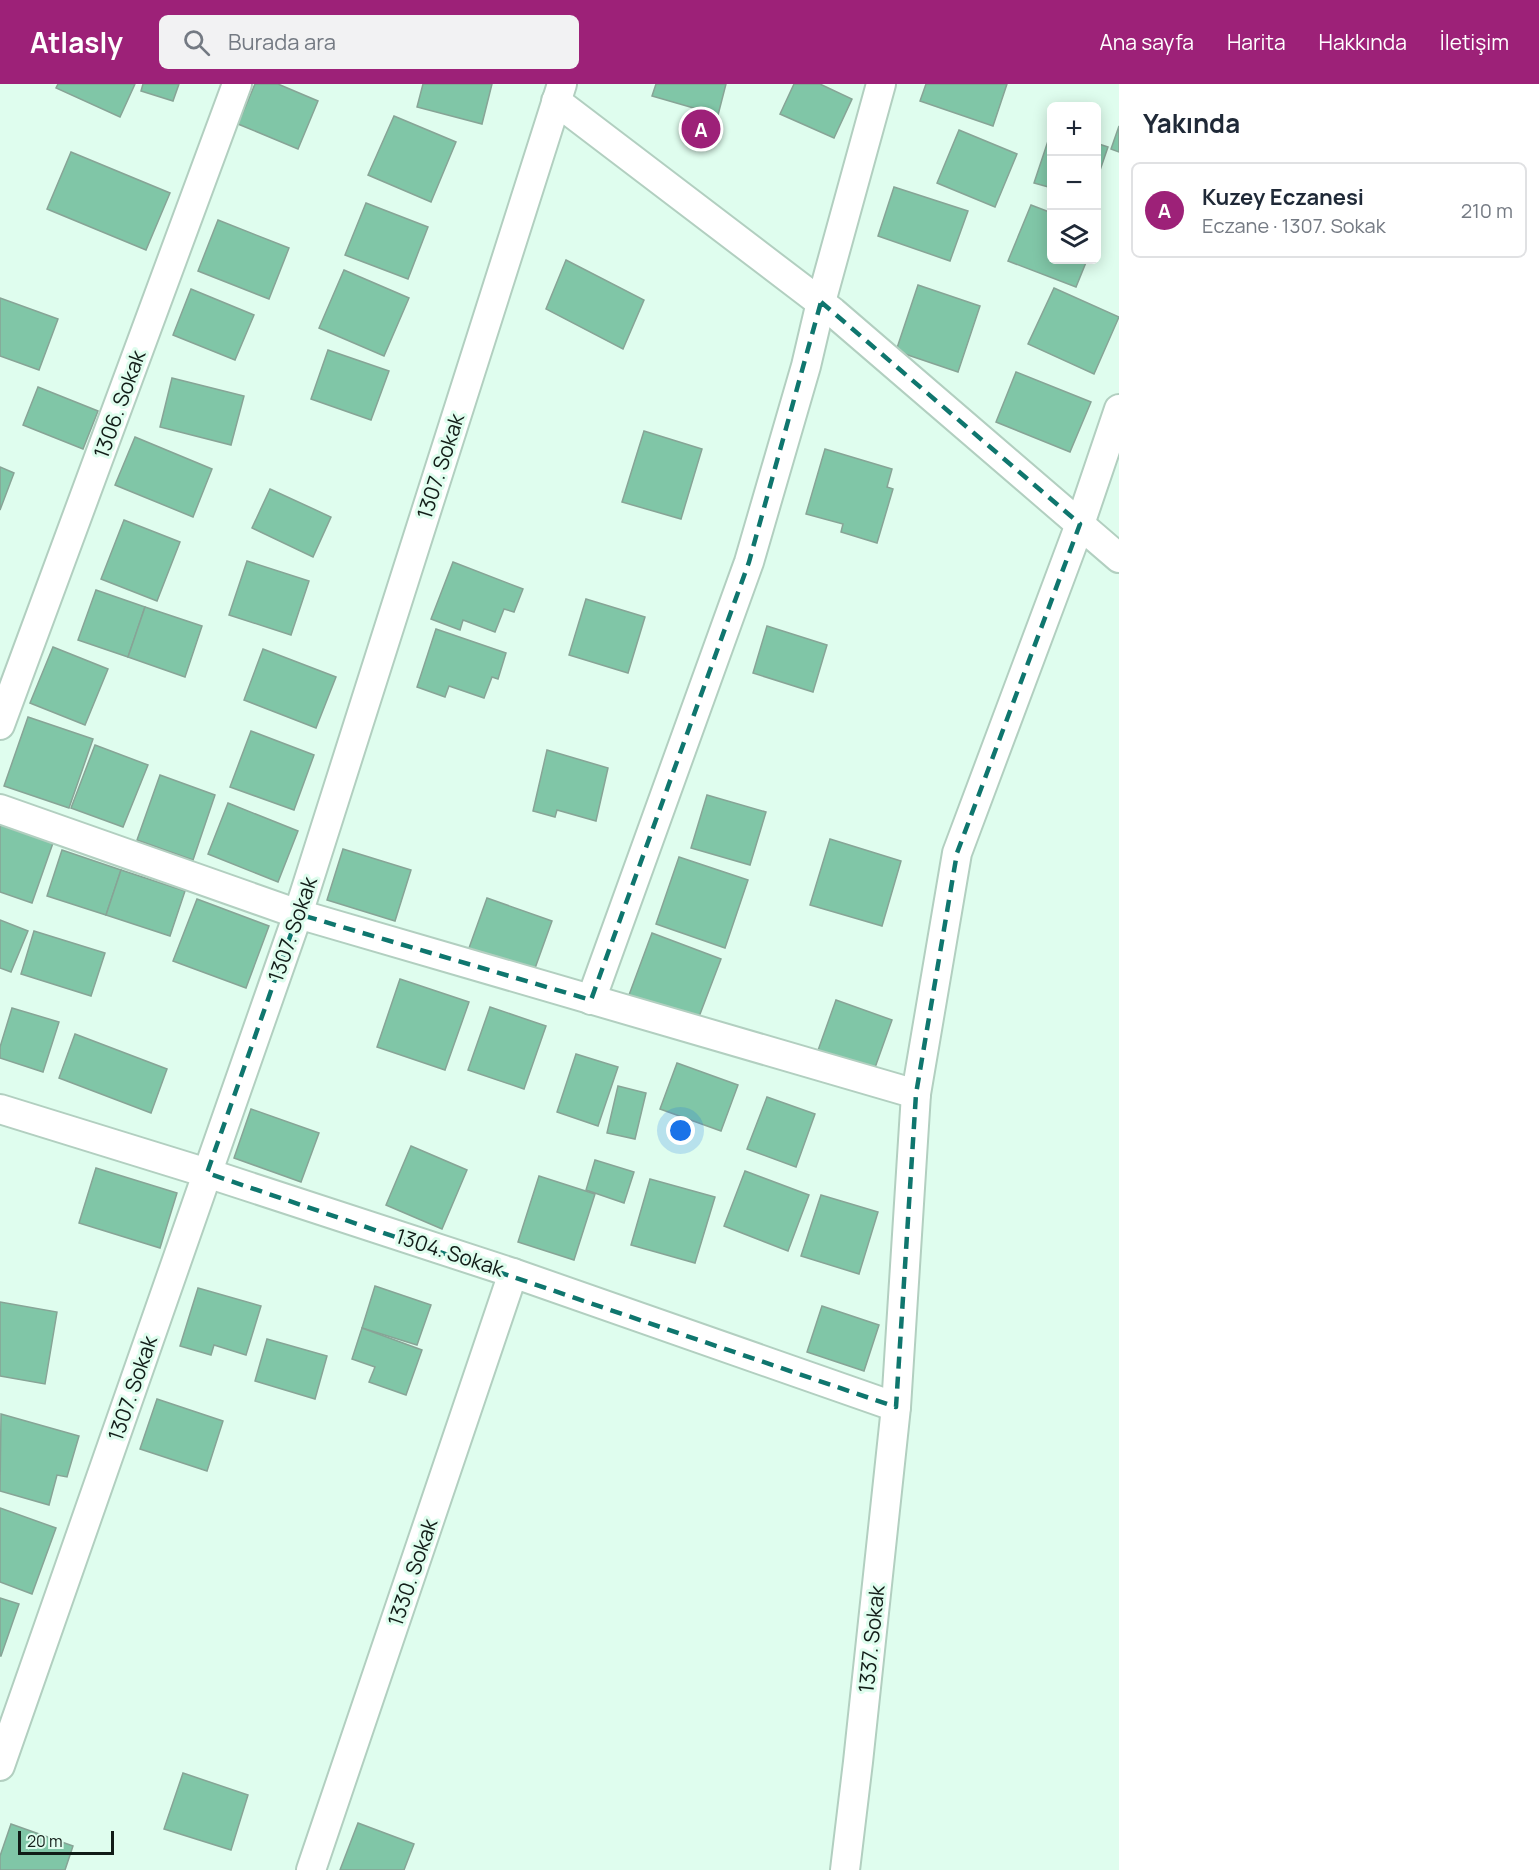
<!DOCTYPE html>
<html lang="tr">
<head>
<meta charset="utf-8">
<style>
  :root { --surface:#fff; --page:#f2f2f3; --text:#1f2937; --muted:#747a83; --line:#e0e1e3; --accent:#9d2178 }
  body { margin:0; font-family:Manrope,sans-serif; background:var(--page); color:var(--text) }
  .controls { position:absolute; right:18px; top:18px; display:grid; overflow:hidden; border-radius:9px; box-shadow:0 3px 15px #0003 }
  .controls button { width:54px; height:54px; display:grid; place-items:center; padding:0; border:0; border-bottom:2px solid var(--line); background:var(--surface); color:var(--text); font:30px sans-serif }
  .scale { position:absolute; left:18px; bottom:15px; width:96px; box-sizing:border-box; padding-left:6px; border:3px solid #111c17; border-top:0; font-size:16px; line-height:21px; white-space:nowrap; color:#111c17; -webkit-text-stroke:4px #dffdee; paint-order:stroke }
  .you { position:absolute; left:681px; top:1047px; width:21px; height:21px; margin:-15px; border:4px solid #fff; border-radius:50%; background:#1a73e8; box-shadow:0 0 0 9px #1a73e833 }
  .badge { display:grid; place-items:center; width:39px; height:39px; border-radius:50%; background:var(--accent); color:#fff; font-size:20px; font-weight:700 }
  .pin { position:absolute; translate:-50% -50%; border:3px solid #fff; box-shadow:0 2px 6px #0006 }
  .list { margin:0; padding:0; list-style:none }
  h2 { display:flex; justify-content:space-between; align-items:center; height:78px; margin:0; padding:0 24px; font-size:26px }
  h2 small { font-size:20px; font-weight:400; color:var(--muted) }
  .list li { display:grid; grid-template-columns:39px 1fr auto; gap:18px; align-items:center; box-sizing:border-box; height:96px; margin:0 12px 12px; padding:0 12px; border:2px solid var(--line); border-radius:9px }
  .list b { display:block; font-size:22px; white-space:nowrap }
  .list p { margin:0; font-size:20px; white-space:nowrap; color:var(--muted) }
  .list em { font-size:20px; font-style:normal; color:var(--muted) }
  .icon { flex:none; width:33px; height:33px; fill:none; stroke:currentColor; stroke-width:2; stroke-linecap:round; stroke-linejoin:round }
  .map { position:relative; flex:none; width:1119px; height:1786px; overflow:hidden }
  header { display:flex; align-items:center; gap:36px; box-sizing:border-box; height:84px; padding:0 30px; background:var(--accent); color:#fff }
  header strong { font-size:28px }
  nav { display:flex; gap:33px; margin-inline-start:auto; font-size:21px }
  .search { width:420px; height:54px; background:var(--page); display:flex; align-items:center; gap:15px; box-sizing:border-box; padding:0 21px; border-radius:9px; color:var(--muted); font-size:22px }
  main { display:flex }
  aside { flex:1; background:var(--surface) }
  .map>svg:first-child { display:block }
  .building { fill:#80c6a7; stroke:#87a496; stroke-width:1.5 }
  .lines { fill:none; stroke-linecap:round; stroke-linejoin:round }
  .street-casing { stroke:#b2cfc0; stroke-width:32 }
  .street { stroke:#fff; stroke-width:28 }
  .marked { fill:none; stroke:#0f766e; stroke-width:4.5; stroke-dasharray:12 8; stroke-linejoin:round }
  .labels { text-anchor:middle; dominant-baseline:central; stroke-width:6; stroke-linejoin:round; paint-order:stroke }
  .street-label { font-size:21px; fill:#111c17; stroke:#dffdee }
</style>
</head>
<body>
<header>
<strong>Atlasly</strong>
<div class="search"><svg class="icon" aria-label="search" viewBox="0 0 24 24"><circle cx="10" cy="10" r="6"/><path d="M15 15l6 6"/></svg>Burada ara</div>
<nav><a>Ana sayfa</a><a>Harita</a><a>Hakkında</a><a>İletişim</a></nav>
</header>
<main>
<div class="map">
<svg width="1119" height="1786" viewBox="0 0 1119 1786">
  <rect width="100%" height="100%" fill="#dffdee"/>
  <g class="building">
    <path d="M58,0H135L120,33L56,4Z"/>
    <path d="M143,0H179L173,17L141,7Z"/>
    <path d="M255,0H278L318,17L298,65L238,40Z"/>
    <path d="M423,0H492L482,40L417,23Z"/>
    <path d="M656,0H726L718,31L652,12Z"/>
    <path d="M794,0H820L852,15L834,54L780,30Z"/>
    <path d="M926,0H1007L993,42L920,17Z"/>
    <path d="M394,32L456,58L431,118L368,91Z"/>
    <path d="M1119,42V68L1111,65Z"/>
    <path d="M1052,45V104L1034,99Z"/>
    <path d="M959,46L1017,70L995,123L937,99Z"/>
    <path d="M1096,59L1108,63L1096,98Z"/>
    <path d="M71,68L170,109L146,166L47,125Z"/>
    <path d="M894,103L968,127L950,177L878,152Z"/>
    <path d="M366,119L428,143L408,195L345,171Z"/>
    <path d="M1031,121L1052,129V176H1087L1076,203L1008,177Z"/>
    <path d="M218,136L289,164L269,215L198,187Z"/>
    <path d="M566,176L644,216L623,265L546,225Z"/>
    <path d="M344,186L409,214L384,272L319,244Z"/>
    <path d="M918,201L980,222L958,288L896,267Z"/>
    <path d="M1054,204L1119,233L1094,290L1028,260Z"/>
    <path d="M191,205L254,231L235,276L173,251Z"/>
    <path d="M0,214L58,235L39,286L0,272Z"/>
    <path d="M328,266L389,287L371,336L311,315Z"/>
    <path d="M1016,288L1091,318L1070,368L996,338Z"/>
    <path d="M172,294L244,312L231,361L160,343Z"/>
    <path d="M38,303L98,327L83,365L23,341Z"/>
    <path d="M644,347L702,365L681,435L622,418Z"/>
    <path d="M135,353L212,385L193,433L115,401Z"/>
    <path d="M825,365L892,385L887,403L893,405L877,459L841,448L843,440L806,430Z"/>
    <path d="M0,383L14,389L0,426Z"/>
    <path d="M270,405L331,433L313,473L252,444Z"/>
    <path d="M124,436L180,458L157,517L101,495Z"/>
    <path d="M247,477L309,497L291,551L229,531Z"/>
    <path d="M453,478L523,505L514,528L504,525L495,548L463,536L460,546L431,535Z"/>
    <path d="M96,506L145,523L128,573L78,556Z"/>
    <path d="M586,515L645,533L628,589L569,571Z"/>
    <path d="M145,523L202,542L185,593L128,573Z"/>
    <path d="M767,542L827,561L813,608L753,589Z"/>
    <path d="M436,545L506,569L498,595L492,593L484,614L449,602L445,613L417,603Z"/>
    <path d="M53,563L108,585L85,641L30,619Z"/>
    <path d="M263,565L336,593L316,644L244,616Z"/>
    <path d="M28,633L93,655L69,724L4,702Z"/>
    <path d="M251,647L314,671L294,726L230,703Z"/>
    <path d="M95,661L148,681L123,743L71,724Z"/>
    <path d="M547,666L608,684L596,737L557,726L555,733L533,727Z"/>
    <path d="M160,691L215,711L193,776L137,756Z"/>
    <path d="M707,711L766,728L750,781L691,764Z"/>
    <path d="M228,719L298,747L278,798L208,770Z"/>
    <path d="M0,741L53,759L32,819L0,808Z"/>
    <path d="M830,755L901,777L882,842L810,821Z"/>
    <path d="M343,765L411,786L395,837L327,816Z"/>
    <path d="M62,766L121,786L106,831L47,812Z"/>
    <path d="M679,773L748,796L725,864L656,840Z"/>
    <path d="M121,786L185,807L170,852L106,831Z"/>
    <path d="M487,814L552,837L534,887L469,864Z"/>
    <path d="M197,815L269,842L246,904L173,877Z"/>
    <path d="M0,836L28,847L11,888L0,884Z"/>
    <path d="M34,847L105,869L91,912L21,890Z"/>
    <path d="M652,849L721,875L697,938L629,911Z"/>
    <path d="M400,895L469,918L445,986L377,963Z"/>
    <path d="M836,916L892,936L872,992L816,972Z"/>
    <path d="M490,923L546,942L524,1005L468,986Z"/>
    <path d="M12,924L59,938L43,988L0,974V963Z"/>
    <path d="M75,950L167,985L151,1029L59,994Z"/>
    <path d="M576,970L618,983L598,1042L557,1028Z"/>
    <path d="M677,979L738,1001L721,1047L660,1025Z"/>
    <path d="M618,1002L646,1009L635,1055L607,1049Z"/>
    <path d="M767,1013L815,1030L796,1083L747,1065Z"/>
    <path d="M251,1025L319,1049L301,1098L234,1074Z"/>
    <path d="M411,1062L467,1086L442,1145L386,1121Z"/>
    <path d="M595,1076L634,1088L624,1119L586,1106Z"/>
    <path d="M96,1084L177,1109L160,1164L79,1139Z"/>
    <path d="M745,1087L809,1111L788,1167L724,1142Z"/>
    <path d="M539,1092L595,1110L574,1176L518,1158Z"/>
    <path d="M650,1095L715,1113L695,1179L631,1161Z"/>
    <path d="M821,1111L878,1128L859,1190L801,1172Z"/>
    <path d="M375,1202L431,1221L417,1261L362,1244Z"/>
    <path d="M198,1204L261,1222L246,1271L214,1261L211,1271L180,1262Z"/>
    <path d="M0,1218L57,1228L45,1300L0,1292Z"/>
    <path d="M822,1222L879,1241L864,1287L807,1268Z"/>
    <path d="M362,1244L422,1266L406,1311L369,1298L375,1283L352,1275Z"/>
    <path d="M267,1255L327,1272L315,1315L255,1297Z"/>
    <path d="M157,1315L223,1337L207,1387L140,1365Z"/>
    <path d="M1,1330L79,1352L67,1393L57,1391L49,1421L0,1407Z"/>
    <path d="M0,1424L56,1444L32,1510L0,1498Z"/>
    <path d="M0,1514L19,1520L1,1572H0Z"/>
    <path d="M183,1689L248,1711L231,1766L164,1745Z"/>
    <path d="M358,1739L414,1760L404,1786H340Z"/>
    <path d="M11,1740L73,1762L65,1786H0V1772Z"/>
  </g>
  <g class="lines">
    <g class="street-casing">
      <g id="street">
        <path d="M556,17L833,228L1119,474"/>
        <path d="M0,641L237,0"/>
        <path d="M0,725L298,830L916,1010"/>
        <path d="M591,916L749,478L806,282L821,218L881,0"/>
        <path d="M0,1025L207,1089L513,1189L896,1323"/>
        <path d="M0,1682L298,830L562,0"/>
        <path d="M311,1786L513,1189"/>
        <path d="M845,1786L858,1678L896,1323L916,1010L957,769L1080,440L1119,325"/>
      </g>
    </g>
    <use href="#street" class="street"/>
  </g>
  <path class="marked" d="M821,218L1080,440L957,769L916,1010L896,1323L207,1089L298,830L591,916L749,478Z"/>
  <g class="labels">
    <g class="street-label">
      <text transform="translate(119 320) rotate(-70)">1306. Sokak</text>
      <text transform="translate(440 382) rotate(-72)">1307. Sokak</text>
      <text transform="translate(292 845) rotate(-71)">1307. Sokak</text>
      <text transform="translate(450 1168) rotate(18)">1304. Sokak</text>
      <text transform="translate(132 1304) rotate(-71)">1307. Sokak</text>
      <text transform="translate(412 1488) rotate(-71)">1330. Sokak</text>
      <text transform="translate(871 1555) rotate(-84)">1337. Sokak</text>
    </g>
  </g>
</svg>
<div class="controls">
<button>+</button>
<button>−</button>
<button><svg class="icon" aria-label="layers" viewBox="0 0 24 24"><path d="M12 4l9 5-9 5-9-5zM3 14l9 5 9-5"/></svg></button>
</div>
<div class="scale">20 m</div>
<div class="you"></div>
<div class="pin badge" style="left:701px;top:45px">A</div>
</div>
<aside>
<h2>Yakında<small></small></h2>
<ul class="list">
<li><span class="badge">A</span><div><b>Kuzey Eczanesi</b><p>Eczane · 1307. Sokak</p></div><em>210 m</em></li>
</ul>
</aside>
</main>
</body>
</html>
